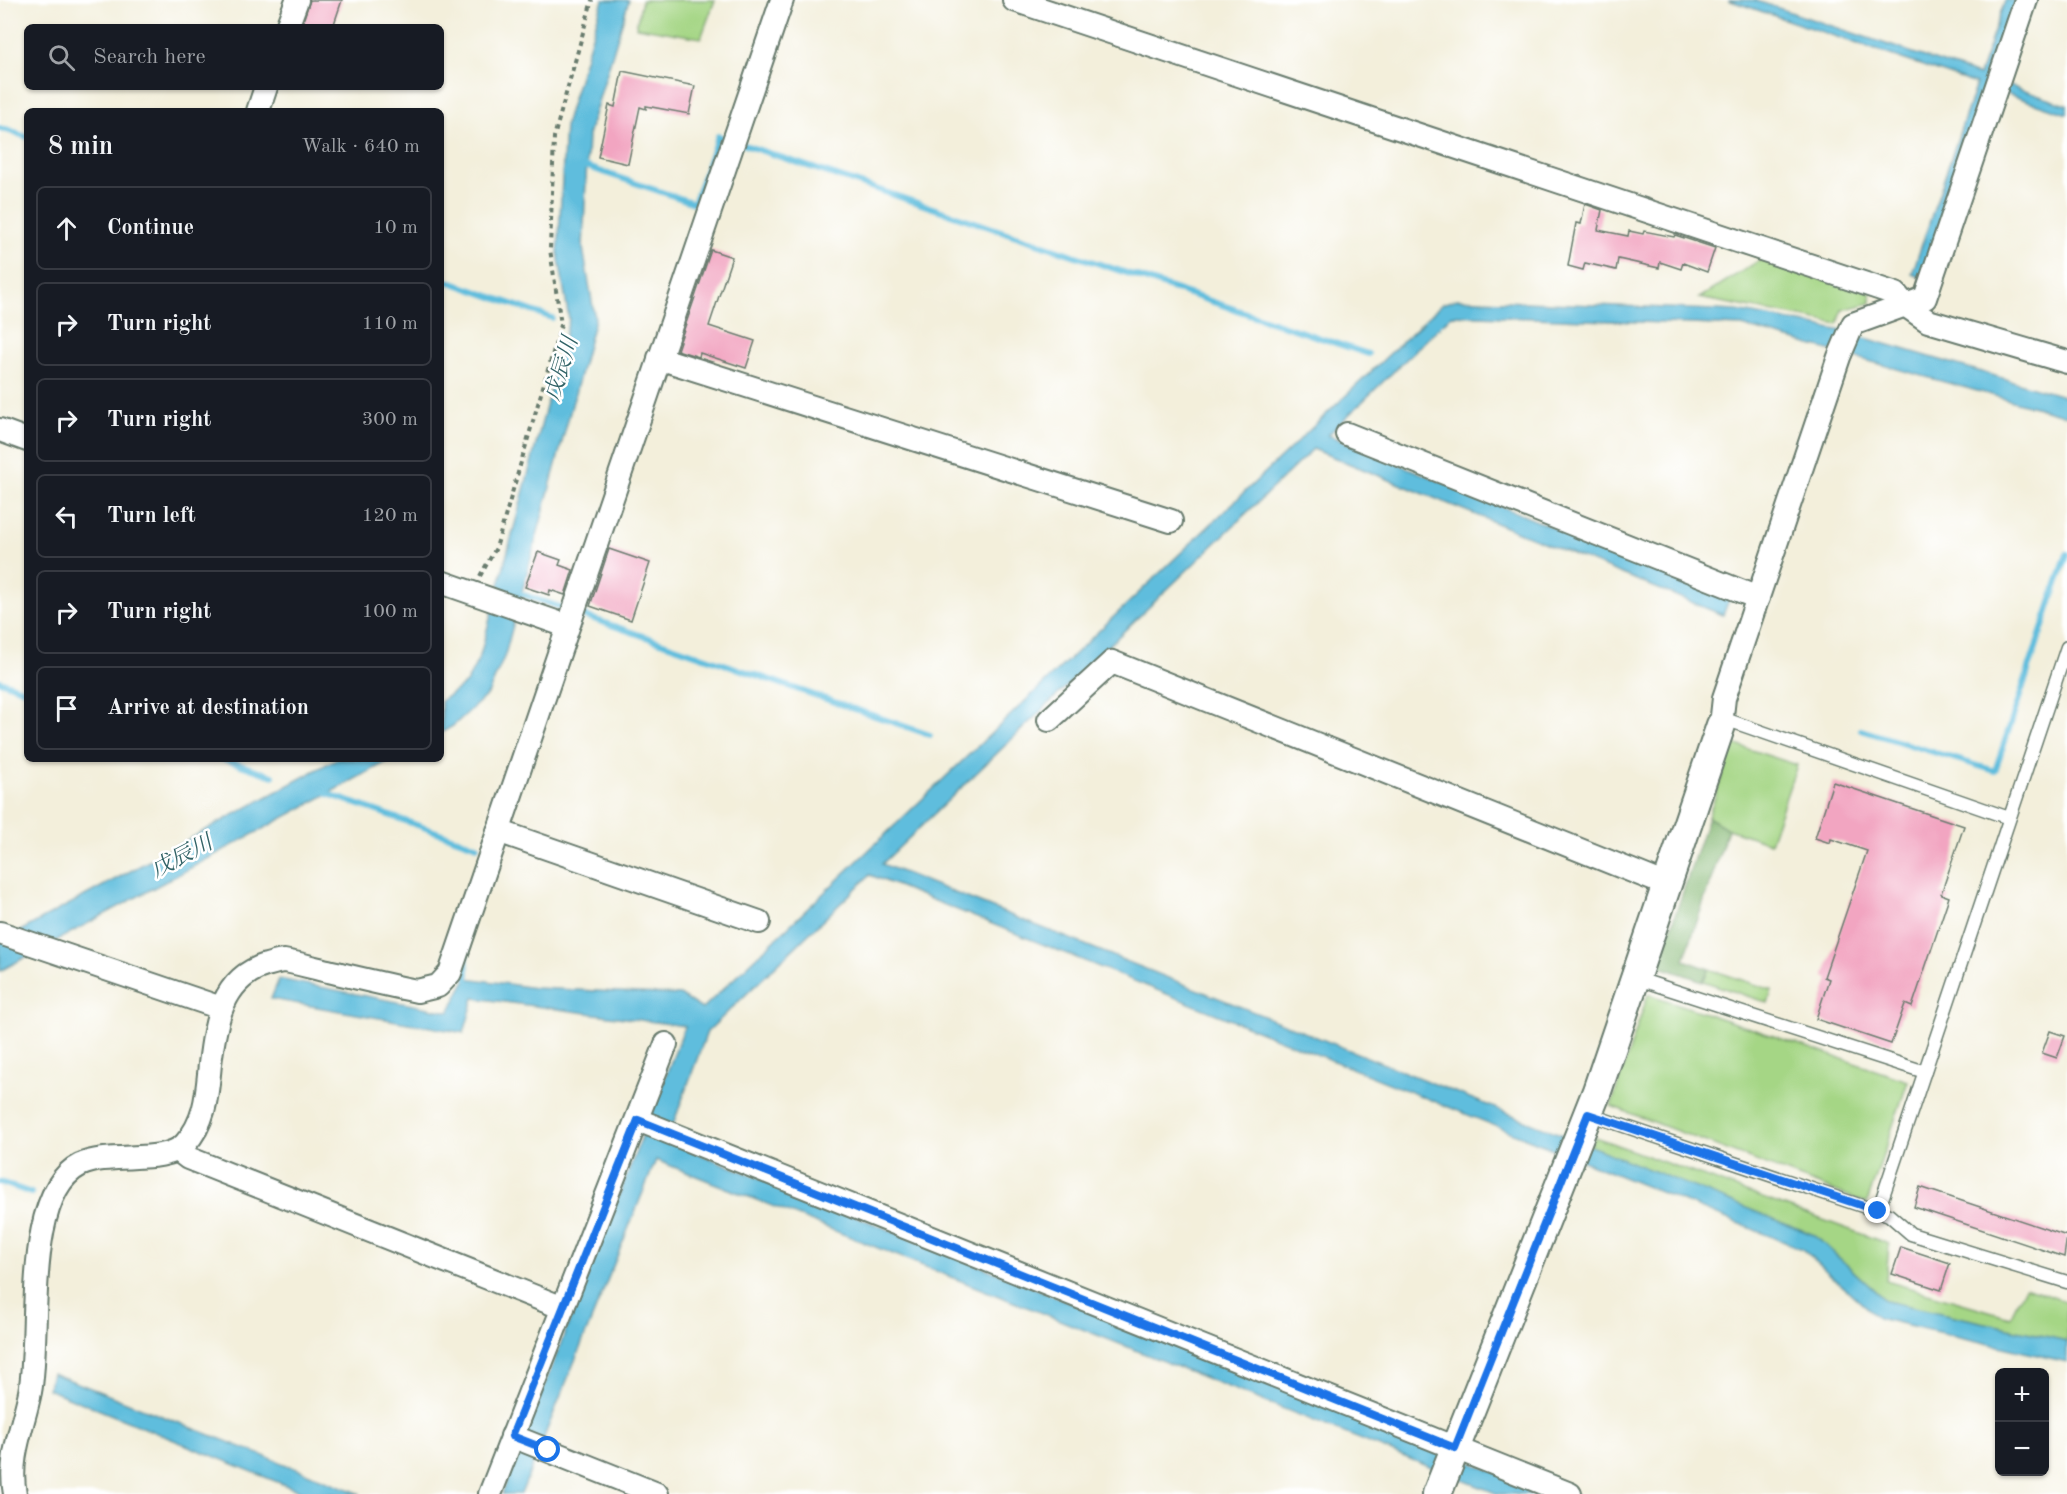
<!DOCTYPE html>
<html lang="en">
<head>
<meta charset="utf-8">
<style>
  :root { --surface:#171b24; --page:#242831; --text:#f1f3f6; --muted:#9ea1a6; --line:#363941 }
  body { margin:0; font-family:"Old Standard TT","Noto Serif JP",serif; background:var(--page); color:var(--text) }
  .controls { position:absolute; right:18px; bottom:18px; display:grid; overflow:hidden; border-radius:9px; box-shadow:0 2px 4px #0004 }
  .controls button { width:54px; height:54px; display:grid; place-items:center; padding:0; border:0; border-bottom:2px solid var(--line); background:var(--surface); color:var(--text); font:30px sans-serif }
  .stop { position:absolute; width:18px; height:18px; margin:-14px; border:4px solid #1a73e8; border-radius:50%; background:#fff }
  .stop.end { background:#1a73e8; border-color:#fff; box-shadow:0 2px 6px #0008 }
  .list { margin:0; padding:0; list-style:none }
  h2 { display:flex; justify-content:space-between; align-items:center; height:78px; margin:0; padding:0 24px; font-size:26px }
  h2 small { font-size:20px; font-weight:400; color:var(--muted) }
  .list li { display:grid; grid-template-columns:39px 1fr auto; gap:18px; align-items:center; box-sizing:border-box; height:84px; margin:0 12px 12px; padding:0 12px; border:2px solid var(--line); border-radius:9px }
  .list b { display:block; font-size:22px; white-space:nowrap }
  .list em { font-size:20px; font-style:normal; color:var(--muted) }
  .icon { flex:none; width:33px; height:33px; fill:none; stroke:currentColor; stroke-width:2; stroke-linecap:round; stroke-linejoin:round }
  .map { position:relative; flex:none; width:2067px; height:1494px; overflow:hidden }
  .search { position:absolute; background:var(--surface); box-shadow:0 2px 4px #0004; left:24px; top:24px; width:420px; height:66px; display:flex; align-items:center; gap:15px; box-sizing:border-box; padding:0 21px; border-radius:9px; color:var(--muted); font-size:22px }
  .panel { position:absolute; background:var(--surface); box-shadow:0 2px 4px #0004; left:24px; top:108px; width:420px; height:654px; border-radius:9px }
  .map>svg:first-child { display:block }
  .green { fill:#a5d685; stroke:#628a5c; stroke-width:1.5 }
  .forest { fill:#84b772; stroke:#527a53; stroke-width:1.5 }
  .water { fill:#5fbddd; stroke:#3f7d88; stroke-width:1.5 }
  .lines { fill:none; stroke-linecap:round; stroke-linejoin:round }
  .stream { stroke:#5fbddd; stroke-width:6 }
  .building { fill:#f2a5c1 }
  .service-casing { stroke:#697b6e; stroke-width:15 }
  .minor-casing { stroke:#697b6e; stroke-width:26 }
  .tertiary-casing { stroke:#697b6e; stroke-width:32 }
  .path { stroke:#697b6e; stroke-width:4; stroke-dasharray:4.5 4.5; stroke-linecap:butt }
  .service { stroke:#fff; stroke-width:12 }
  .minor { stroke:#fff; stroke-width:22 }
  .tertiary { stroke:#fff; stroke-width:28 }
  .route { stroke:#1a73e8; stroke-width:8 }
  .labels { text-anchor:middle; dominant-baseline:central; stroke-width:5; stroke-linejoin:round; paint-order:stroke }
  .water-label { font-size:22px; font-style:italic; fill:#326367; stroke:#fff }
</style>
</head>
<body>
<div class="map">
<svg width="2067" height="1494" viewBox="0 0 2067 1494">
  <rect width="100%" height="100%" fill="#fff"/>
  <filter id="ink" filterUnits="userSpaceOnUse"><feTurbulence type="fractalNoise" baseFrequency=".0167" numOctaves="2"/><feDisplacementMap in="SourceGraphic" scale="12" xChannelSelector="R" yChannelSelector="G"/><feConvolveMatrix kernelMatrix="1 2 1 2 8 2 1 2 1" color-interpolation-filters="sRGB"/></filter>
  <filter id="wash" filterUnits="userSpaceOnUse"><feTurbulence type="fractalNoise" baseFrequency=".008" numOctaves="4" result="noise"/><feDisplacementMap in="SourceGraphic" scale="24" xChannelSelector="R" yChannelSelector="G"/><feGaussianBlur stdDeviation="1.35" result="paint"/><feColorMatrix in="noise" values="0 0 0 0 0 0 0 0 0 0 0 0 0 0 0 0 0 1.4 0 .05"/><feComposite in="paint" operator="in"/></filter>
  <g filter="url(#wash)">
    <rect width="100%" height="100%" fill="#f3efdb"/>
    <g class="green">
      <path d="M642,0H715L701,38L636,27Z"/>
      <path d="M1763,258L1871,292V303L1842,310L1838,324L1699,298Z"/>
      <path d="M1733,744L1797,765L1770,843L1728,829L1708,817Z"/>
      <path d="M1709,969L1772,990L1768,1003L1703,981Z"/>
      <path d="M1648,994L1908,1081L1867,1203L1611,1106Z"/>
      <path d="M1595,1137L1889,1244L1886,1281L2010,1317L2025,1287L2067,1302V1341L1886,1301L1814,1235L1590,1146Z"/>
    </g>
    <path class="forest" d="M1708,817L1728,829L1684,960L1709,969L1703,981L1658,966Z"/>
    <g class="water">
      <path d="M603,0H629L588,135L583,248L595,319L505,655L488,694L453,726L441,733V701L466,683L480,656L569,320L558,253L565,125Z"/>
      <path d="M1728,0H1754L1979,75L2005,0H2016L1989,79L2067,105V114L1987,87L1922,278L1912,274L1976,84Z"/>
      <path d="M1457,299L1737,311L1838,330L2067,397V416L1742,326L1452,315L1328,435L1729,600L1723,615L1313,449L882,864L1814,1235L1886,1301L2067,1341V1362L1878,1318L1802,1249L870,875L707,1032L667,1141L1550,1494H1498L656,1160L521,1494H502L685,1026L474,998L464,1033L271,999L279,979L449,1012L467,978L535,988L680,995L702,1009L1442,304Z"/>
      <path d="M336,759H392L0,971V942Z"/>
      <path d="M52,1373L361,1494H307L48,1389Z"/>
    </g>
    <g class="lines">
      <g class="stream">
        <path d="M0,128L27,137"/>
        <path d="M582,165L694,203L718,136L1368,354"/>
        <path d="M441,279L552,318"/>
        <path d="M516,587L521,594L569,610"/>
        <path d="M579,614L930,735"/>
        <path d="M0,681L27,691"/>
        <path d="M1861,730L1995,771L2067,554"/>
        <path d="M223,759L273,776"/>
        <path d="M328,794L477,846"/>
        <path d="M466,955L467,978"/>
        <path d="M0,1182L31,1193"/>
      </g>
    </g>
    <g id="blocks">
      <g class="building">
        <path d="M310,0H342L333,27H301Z"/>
        <path d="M622,71L695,86L689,114L646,106V109L640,107L628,164L598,157L609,105L615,107Z"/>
        <path d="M1585,204L1602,210L1598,230L1628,236L1629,231L1643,234L1644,231L1674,237L1675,235L1715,248L1707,272L1683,263L1681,269L1660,262L1659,268L1618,259L1616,270L1585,263L1583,270L1568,266L1576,223L1581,224Z"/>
        <path d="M711,250L732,257L709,326L755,341L746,368L700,353L699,357L677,350Z"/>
        <path d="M609,549L650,563L631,620L590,606Z"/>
        <path d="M538,552L561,560L559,565L573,570L565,595L550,590L549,595L525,587Z"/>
        <path d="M1833,782L1964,826L1941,894L1949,897L1912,1007L1905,1004L1891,1044L1816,1019L1829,979L1824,977L1867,851L1831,839L1830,843L1815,838Z"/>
        <path d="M2050,1031L2065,1036L2057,1058L2042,1053Z"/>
        <path d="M1920,1187L2067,1236L2064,1257L1914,1207Z"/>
        <path d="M1901,1247L1950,1263L1941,1290L1892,1274Z"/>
      </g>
    </g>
  </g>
  <g filter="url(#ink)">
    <use href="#blocks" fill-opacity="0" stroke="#697b6e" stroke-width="1.5"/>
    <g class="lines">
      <g class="service-casing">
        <g id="service">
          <path d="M1722,718L2009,818"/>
          <path d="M1635,978L1925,1072"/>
          <path d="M1588,1114L1889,1215L1911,1234L2067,1282"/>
          <path d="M1878,1211L2067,647"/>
        </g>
      </g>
      <g class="minor-casing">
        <g id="minor">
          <path d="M1014,0L1896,294L1905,305L1928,321L2067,362"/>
          <path d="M287,27L297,0"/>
          <path d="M258,111L266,87"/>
          <path d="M659,358L1171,521"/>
          <path d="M0,430L27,440"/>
          <path d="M1347,434L1758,598"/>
          <path d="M441,582L567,626"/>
          <path d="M1049,720L1112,662L1667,885"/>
          <path d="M1721,725L1724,698L1839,357L1853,324L1925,298L2026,0"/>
          <path d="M498,831L759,922"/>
          <path d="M0,933L221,1008"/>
          <path d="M638,1120L1570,1494"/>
          <path d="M179,1151L188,1158L563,1308"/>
          <path d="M512,1436L657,1494"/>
          <path d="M15,1494C8,1458 23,1427 30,1392C41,1337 22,1194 80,1165C109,1151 165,1165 185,1144C206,1121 207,1094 210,1064C215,1023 222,978 266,965C272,964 278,961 284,961C298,963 314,968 328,971C358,978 387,985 417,991L438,986L450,973L782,0"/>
          <path d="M490,1494L666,1044"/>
        </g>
      </g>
      <g class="tertiary-casing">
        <path id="tertiary" d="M1437,1494L1597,1091L1721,725"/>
      </g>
      <path class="path" d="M480,576L496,548L561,325L550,249L554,137L592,0"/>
      <use href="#service" class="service"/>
      <use href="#minor" class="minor"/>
      <use href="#tertiary" class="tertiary"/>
    </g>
  </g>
  <g class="lines" filter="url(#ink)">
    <path class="route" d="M548,1450L512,1436L638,1120L1455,1448L1588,1114L1878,1211"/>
  </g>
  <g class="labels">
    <g class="water-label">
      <text transform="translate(562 369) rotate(-73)">戊辰川</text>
      <text transform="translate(182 857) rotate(-28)">戊辰川</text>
    </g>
  </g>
</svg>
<div class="controls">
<button>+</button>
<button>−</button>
</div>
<div class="stop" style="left:548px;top:1450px"></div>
<div class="stop end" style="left:1878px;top:1211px"></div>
<div class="search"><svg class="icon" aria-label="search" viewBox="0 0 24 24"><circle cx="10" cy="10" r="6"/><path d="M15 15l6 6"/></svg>Search here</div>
<section class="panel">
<h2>8 min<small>Walk · 640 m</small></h2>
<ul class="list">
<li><svg class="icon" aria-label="ahead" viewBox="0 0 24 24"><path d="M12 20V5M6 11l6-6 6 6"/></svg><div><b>Continue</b></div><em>10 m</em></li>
<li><svg class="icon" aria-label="right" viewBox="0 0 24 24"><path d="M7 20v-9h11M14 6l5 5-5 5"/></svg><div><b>Turn right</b></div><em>110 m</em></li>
<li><svg class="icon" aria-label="right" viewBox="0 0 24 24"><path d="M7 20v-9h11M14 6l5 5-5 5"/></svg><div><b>Turn right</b></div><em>300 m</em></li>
<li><svg class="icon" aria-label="left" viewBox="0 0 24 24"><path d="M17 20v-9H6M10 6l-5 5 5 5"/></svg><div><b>Turn left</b></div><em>120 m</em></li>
<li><svg class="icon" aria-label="right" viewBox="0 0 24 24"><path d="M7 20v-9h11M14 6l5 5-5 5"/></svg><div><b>Turn right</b></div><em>100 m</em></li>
<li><svg class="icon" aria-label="arrive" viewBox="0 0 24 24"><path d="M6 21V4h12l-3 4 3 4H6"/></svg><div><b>Arrive at destination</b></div></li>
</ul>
</section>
</div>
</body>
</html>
